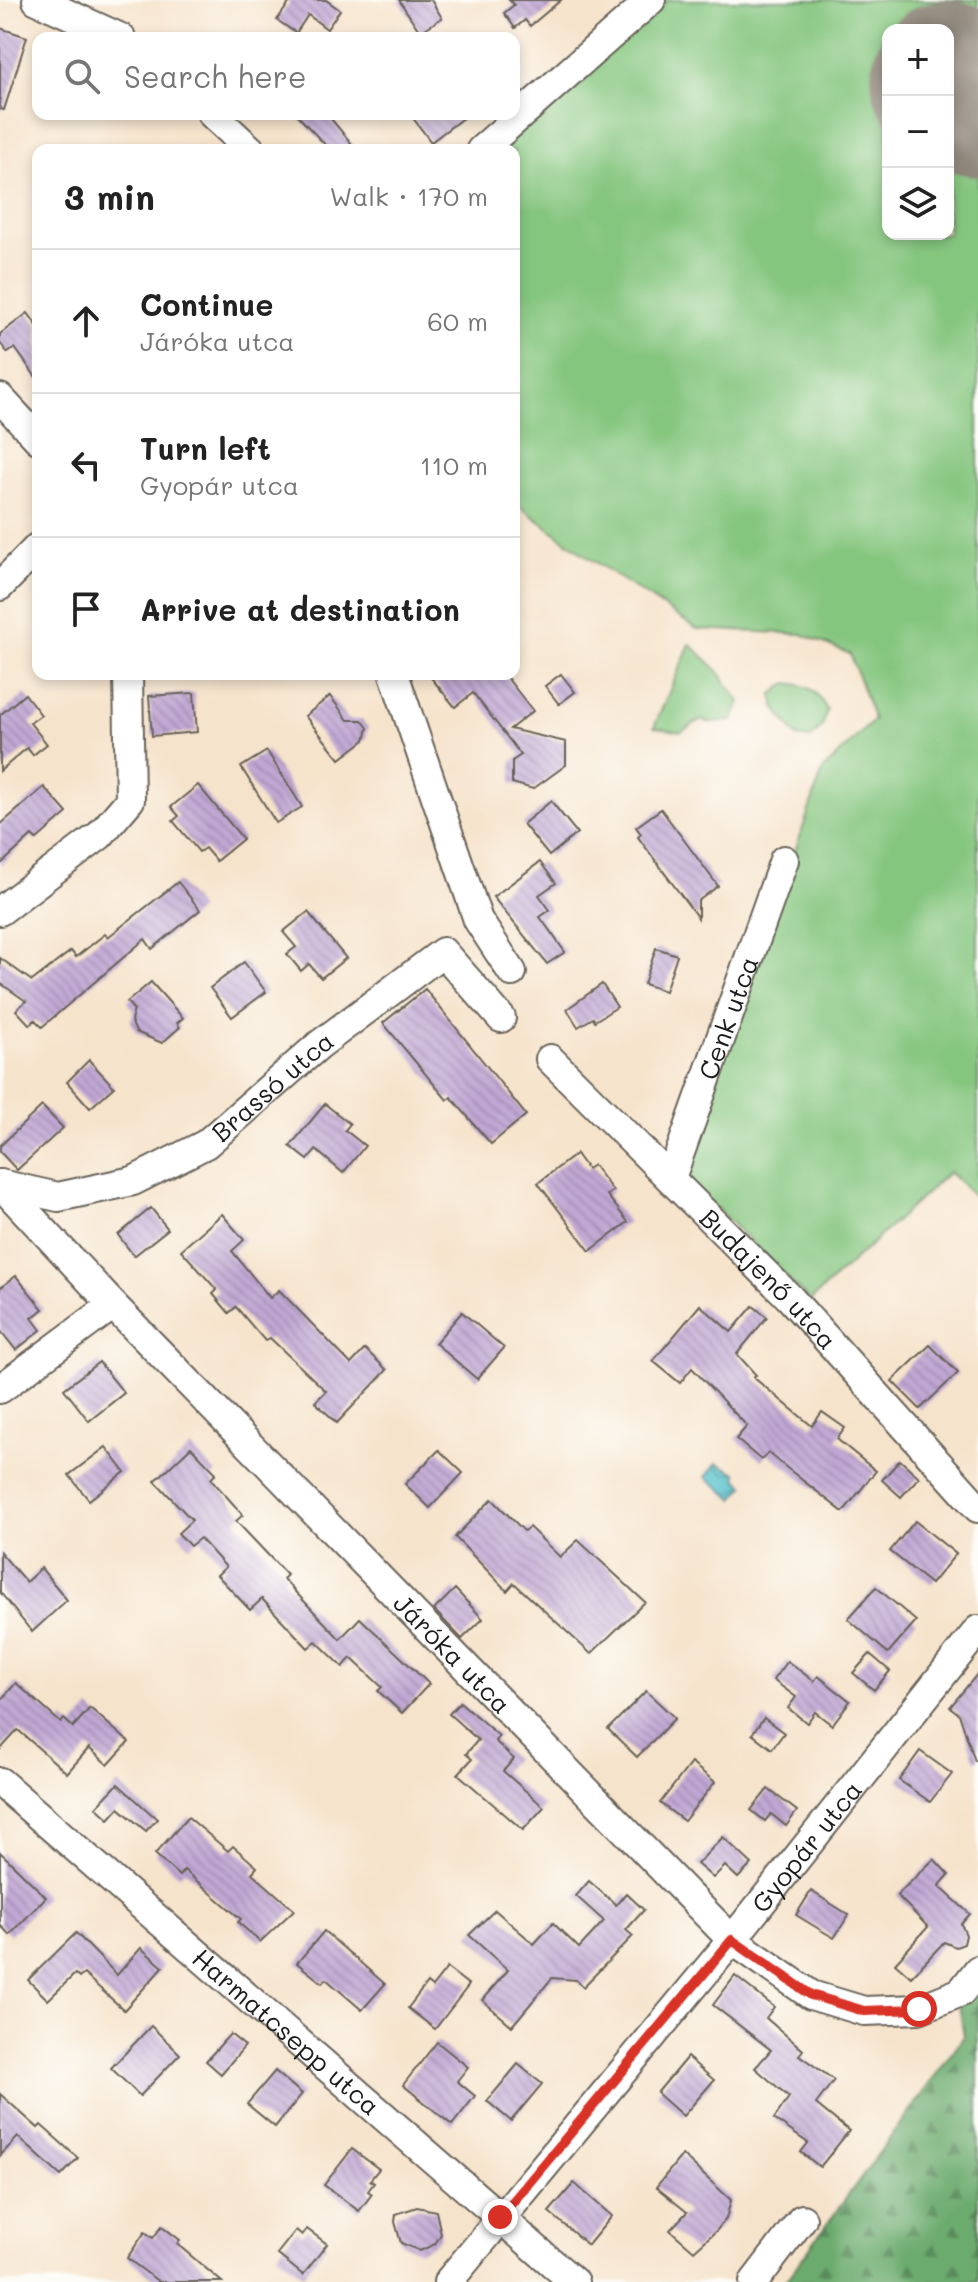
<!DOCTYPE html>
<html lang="en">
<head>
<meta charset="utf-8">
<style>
  :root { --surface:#fff; --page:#f2f2f2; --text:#222; --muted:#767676; --line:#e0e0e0 }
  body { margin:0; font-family:Mali,sans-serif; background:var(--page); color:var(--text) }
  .controls { position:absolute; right:24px; top:24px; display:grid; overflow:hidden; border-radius:16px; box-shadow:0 4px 12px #0003 }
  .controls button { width:72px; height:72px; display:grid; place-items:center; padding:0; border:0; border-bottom:2px solid var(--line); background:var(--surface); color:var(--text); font:40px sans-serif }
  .stop { position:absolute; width:24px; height:24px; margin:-18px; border:6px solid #d93025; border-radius:50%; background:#fff }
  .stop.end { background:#d93025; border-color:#fff; box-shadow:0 2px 8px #0008 }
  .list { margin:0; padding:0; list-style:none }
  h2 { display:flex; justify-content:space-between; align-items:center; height:104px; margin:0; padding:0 32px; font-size:34px }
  h2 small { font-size:26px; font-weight:400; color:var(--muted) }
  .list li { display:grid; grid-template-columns:52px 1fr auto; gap:24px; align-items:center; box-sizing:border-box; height:144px; padding:0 32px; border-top:2px solid var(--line) }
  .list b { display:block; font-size:30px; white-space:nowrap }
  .list p { margin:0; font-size:26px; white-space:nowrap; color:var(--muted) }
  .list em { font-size:26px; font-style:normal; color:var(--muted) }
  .icon { flex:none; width:44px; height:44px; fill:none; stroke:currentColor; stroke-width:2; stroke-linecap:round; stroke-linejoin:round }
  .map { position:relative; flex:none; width:978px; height:2282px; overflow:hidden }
  .search { position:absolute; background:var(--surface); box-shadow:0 4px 12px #0003; left:32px; top:32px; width:488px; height:88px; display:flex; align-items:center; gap:20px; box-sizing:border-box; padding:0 28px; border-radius:16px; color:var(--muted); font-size:30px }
  .panel { position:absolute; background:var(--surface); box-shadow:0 4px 12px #0003; left:32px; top:144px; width:488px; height:536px; border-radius:16px }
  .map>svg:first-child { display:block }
  .green { fill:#85c67f; stroke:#50714e; stroke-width:2; fill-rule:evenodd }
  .forest { fill:url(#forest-firs); stroke:#446445; stroke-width:2 }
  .water { fill:url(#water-waves); stroke:#376e74; stroke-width:2 }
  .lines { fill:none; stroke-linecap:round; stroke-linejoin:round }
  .runway { stroke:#898074; stroke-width:154 }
  .building { fill:url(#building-back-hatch) }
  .minor-casing { stroke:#686259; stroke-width:32 }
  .minor { stroke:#fff; stroke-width:28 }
  .route { stroke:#d93025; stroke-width:10 }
  .labels { text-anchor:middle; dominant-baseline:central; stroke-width:8; stroke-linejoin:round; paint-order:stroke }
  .street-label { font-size:26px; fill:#1c1c1c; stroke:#fdfcf7 }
</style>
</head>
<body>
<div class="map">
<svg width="978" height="2282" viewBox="0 0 978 2282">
  <defs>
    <pattern id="forest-firs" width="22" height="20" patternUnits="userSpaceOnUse" patternTransform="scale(2)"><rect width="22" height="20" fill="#6cab6e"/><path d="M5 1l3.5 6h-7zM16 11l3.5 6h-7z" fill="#588a5a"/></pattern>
    <pattern id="water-waves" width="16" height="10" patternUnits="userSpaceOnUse" patternTransform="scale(2)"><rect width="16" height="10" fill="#52bfcb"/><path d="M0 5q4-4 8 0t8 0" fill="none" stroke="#439aa4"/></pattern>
    <pattern id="building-back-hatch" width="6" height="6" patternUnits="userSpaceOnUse" patternTransform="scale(2)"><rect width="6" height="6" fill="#c0a7d3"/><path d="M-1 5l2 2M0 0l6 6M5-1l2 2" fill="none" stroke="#a48fb5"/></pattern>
  </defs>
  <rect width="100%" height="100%" fill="#fdfcf7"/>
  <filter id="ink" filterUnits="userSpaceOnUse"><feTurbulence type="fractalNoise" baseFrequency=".0125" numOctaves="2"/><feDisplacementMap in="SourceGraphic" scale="16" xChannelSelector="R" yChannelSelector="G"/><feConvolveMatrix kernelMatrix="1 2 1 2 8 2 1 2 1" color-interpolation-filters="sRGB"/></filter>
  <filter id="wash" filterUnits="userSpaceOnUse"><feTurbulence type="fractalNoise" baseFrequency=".006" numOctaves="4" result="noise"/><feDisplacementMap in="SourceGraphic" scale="32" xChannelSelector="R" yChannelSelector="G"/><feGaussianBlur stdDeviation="1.8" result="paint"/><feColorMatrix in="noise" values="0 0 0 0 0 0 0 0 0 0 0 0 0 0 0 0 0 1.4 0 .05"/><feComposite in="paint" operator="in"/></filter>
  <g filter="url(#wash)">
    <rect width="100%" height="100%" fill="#f6e3cb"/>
    <g class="green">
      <path d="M668,0H978V1200L949,1172L810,1301L683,1175L823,770L874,720L850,654L802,634L697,629L585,555L514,502V150H495ZM888,30H948V234H888Z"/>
      <path d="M690,644L718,671L740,702L733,720L710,723L701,720L681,732L654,727Z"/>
      <path d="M787,683C809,685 817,691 827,710L822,727L810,739L797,737L775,707L772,695Z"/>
    </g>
    <path class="forest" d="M978,1957V2282H785L964,2036L956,1987Z"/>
    <path class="water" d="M717,1463L737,1473V1479L745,1486L734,1499L706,1477Z"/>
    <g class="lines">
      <path class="runway" d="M948,77L978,99"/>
    </g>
    <g id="blocks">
      <g class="building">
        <path d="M287,0H326L340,10L327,29L308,15L296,33L277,20L290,2Z"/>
        <path d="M399,0H431L442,18L420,32Z"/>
        <path d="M509,0H561L530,26L525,20L515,28L504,13L514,5Z"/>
        <path d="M0,28L27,37L4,110L0,109Z"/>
        <path d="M296,114H327L357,150H330Z"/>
        <path d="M410,114H468L431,142Z"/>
        <path d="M28,313L38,327V380L15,348L8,353L0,343V334Z"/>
        <path d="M428,674H504L533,711L510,729L566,742V765L533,789L512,783V761L521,755L473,693L455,707Z"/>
        <path d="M561,674L575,692L559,704L545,686Z"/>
        <path d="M194,693L197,732L152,736L149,696Z"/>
        <path d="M25,694L41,715L30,723L47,744L33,755L27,748L0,771V715Z"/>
        <path d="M330,696L348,720H362L368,728L365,740L340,759L305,716Z"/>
        <path d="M267,751L302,807L276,823L241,767Z"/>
        <path d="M198,785L243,839L216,861L205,848L199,852L173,821L179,816L171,807Z"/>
        <path d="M44,787L67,813L36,840L32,836L0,865V825Z"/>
        <path d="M551,801L577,833L549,856L523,824Z"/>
        <path d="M661,809L718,886L698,901V918L638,837L641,834L636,827Z"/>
        <path d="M540,862L556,883L539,895L550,910L540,917L565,952L547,964L493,897Z"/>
        <path d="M178,882L200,910L152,949L145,939L42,1027L35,1020L30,1025L16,1010L26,1001L0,983V958L32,981L71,951L76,957L105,934L108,937Z"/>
        <path d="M308,912L346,958L321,978L309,964L301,971L287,954L296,947L283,932Z"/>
        <path d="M656,948L677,955L665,991L644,984Z"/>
        <path d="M244,962L266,992L232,1017L210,988Z"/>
        <path d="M151,982L183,1018L177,1023L180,1027L162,1043L136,1032L131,1021L134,1010L127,1002Z"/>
        <path d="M602,984L617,1007L595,1021L593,1018L578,1027L567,1009Z"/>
        <path d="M425,989L526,1115L491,1144L451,1097L447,1100L383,1023Z"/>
        <path d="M89,1060L114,1087L90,1108L67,1082Z"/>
        <path d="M325,1104L350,1124L345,1130L365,1146L343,1173L316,1150L308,1160L290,1146Z"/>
        <path d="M42,1106L63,1128L17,1170L0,1152V1146Z"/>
        <path d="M576,1154L587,1169L593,1165L613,1191L607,1195L628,1222L590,1251L538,1183Z"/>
        <path d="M151,1208L168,1229L134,1256L118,1235Z"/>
        <path d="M222,1214L244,1240L232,1251L270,1298L279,1290L351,1364L365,1349L387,1370L337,1423L315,1402L326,1391L270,1338L265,1341L236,1307L229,1313L213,1294L217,1290L181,1250Z"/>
        <path d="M16,1276L43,1309L32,1318L41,1330L16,1350L0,1330V1288Z"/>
        <path d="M700,1305L731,1332L753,1306L767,1317L737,1354L756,1375L753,1377L812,1426L822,1412L845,1428L837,1439L876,1471L843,1512L768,1453L761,1460L736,1439L747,1426L692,1368L680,1383L653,1361Z"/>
        <path d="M462,1312L504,1348L477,1379L435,1343Z"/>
        <path d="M930,1345L958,1373L920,1409L892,1381Z"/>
        <path d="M99,1362L124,1393L89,1421L64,1389Z"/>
        <path d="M106,1447L125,1472L89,1500L69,1475Z"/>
        <path d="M191,1447L216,1473L211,1479L243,1515L236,1521L287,1575L283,1579L340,1639L360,1618L429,1684L402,1713L378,1691L382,1687L351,1658L343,1667L316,1641L308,1648L262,1599L250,1610L217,1575L226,1567L200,1538L190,1546L178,1533L192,1520L155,1481Z"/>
        <path d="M439,1450L463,1473L430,1508L405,1484Z"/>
        <path d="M900,1460L919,1477L901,1497L882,1480Z"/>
        <path d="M492,1499L524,1531L529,1527L560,1557L578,1540L645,1602L591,1654L514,1583L507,1591L455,1537Z"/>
        <path d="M915,1521L956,1554L931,1584L890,1551Z"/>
        <path d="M0,1552L26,1582L41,1568L67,1600L32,1632L0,1592Z"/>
        <path d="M876,1587L916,1621L888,1653L848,1619Z"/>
        <path d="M455,1589L483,1619L462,1639L434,1610Z"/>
        <path d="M870,1654L890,1671L874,1690L853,1673Z"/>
        <path d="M787,1661L814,1681L818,1676L850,1701L832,1725L815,1712L807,1723L788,1708L796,1697L773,1680Z"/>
        <path d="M978,1673V1760L975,1761L959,1714L950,1707Z"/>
        <path d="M16,1683L61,1723L64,1719L73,1727L90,1708L129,1742L108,1765L89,1748L67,1773L18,1730L0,1750V1701Z"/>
        <path d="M646,1691L675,1718L637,1757L608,1729Z"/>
        <path d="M460,1702L499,1736L495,1741L514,1759L503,1771L544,1807L523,1830L458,1774L472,1759L466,1754L478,1740L449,1714Z"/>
        <path d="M764,1718L784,1733L772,1749L752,1734Z"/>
        <path d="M920,1751L952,1774L930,1802L899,1780Z"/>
        <path d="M691,1763L715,1782L684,1821L660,1803Z"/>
        <path d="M118,1784L157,1819L146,1831L119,1808L109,1819L96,1807Z"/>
        <path d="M768,1789L797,1811L786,1826L771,1814L765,1821L751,1810Z"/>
        <path d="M188,1817L228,1851L233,1846L257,1867L252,1873L294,1910L260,1942L238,1922L241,1919L184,1870L179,1876L155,1854Z"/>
        <path d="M723,1837L752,1864L738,1878L725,1866L713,1878L697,1864Z"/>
        <path d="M0,1852L46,1897L10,1935L0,1925Z"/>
        <path d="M934,1859L949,1875L939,1886L970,1914L961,1924L966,1935L964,1944L956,1947L944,1942L911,1977L895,1963L928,1927L897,1895Z"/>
        <path d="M589,1881L616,1905L626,1893L644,1910L626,1930L633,1936L583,1987L576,1980L552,1978L512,2026L482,2000L508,1970L469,1935L495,1910L534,1944L553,1923L579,1948L604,1921L576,1896Z"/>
        <path d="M811,1891L849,1915L834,1938L796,1915Z"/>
        <path d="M324,1931L385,1984L362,2010L326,1979L322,1983L297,1963Z"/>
        <path d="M76,1933L117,1975L141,1948L163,1967L124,2010L84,1974L79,1978L75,1974L48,2000L28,1980Z"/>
        <path d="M447,1968L469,1985L435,2029L408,2008L427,1983L432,1987Z"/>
        <path d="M735,1976L774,2007L766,2018L803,2050L799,2055L834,2080L816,2104L849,2131L820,2167L801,2152L808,2143L774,2119L789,2097L755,2068L771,2050L713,2005Z"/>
        <path d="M151,2026L180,2054L140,2096L111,2068Z"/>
        <path d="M230,2034L245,2046L221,2074L206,2061Z"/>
        <path d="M437,2042L468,2067L457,2081L475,2096L452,2125L403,2085Z"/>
        <path d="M687,2057L714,2080L683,2116L657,2093Z"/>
        <path d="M518,2064L542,2084L511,2121L487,2101Z"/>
        <path d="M275,2071L302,2094L275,2127L247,2104Z"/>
        <path d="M0,2094L38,2128L41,2125L78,2158L61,2176L18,2137L0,2156Z"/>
        <path d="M352,2149L379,2169L370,2180L374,2183L368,2191L372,2194L359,2211L324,2185Z"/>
        <path d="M682,2155L731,2200L726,2219L717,2230L694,2251L670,2230L687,2212L656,2187Z"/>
        <path d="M574,2183L612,2216L588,2245L549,2212Z"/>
        <path d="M417,2207L436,2211L441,2234L435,2244L420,2251L401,2243L395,2222L396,2214Z"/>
        <path d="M162,2226L180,2240L177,2244L222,2282H159L127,2258L145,2232L153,2238Z"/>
        <path d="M307,2229L327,2244L303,2275L277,2254L296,2230L302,2235Z"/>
      </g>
    </g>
  </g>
  <g filter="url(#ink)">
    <use href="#blocks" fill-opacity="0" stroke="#686259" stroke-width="2"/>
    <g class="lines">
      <g class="minor-casing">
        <g id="minor">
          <path d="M37,0L121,38"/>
          <path d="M212,114L251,150"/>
          <path d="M481,150L651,0"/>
          <path d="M0,398L38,439"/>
          <path d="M0,586L38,547"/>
          <path d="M394,674L478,920L512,972"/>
          <path d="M0,911L100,835L130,800L128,674"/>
          <path id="s1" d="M550,1059L790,1298L978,1508"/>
          <path id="s2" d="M671,1178L784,860"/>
          <path id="s3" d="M0,1184L113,1305L732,1940L811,1995L864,2011L919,2009L961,1992L978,1970"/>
          <path id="s4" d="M0,1184L58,1197L133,1181L206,1144L319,1045L443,952L501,1018"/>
          <path d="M0,1389L113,1305"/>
          <path id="s5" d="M0,1782L574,2282"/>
          <path id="s6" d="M448,2282L732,1940L978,1630"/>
          <path d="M754,2282L802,2219"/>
        </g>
      </g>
      <use href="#minor" class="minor"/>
    </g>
  </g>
  <g class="lines" filter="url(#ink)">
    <path class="route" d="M500,2217L732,1940L811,1995L864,2011L919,2009"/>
  </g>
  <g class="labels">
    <g class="street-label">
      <text stroke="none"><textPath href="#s2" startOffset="170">Cenk utca</textPath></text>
      <text stroke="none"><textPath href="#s4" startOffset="306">Brassó utca</textPath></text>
      <text stroke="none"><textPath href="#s1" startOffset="310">Budajenő utca</textPath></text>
      <text stroke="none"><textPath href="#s3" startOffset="652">Járóka utca</textPath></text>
      <text stroke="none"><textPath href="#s6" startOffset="564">Gyopár utca</textPath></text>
      <text stroke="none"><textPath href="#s5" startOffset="380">Harmatcsepp utca</textPath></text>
    </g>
  </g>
</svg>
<div class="controls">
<button>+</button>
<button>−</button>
<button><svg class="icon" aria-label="layers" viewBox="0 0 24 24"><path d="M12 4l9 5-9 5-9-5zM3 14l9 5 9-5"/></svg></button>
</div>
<div class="stop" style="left:919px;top:2009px"></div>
<div class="stop end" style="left:500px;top:2217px"></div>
<div class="search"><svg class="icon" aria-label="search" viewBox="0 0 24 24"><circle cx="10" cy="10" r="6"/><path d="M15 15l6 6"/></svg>Search here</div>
<section class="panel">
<h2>3 min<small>Walk · 170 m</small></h2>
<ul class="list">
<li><svg class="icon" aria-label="ahead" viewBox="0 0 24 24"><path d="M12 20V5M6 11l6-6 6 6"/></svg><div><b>Continue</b><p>Járóka utca</p></div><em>60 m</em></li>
<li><svg class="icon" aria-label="left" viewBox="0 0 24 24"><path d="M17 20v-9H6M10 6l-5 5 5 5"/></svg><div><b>Turn left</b><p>Gyopár utca</p></div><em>110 m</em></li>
<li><svg class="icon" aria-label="arrive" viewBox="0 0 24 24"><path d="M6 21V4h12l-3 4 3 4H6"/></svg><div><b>Arrive at destination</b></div></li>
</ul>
</section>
</div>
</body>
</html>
